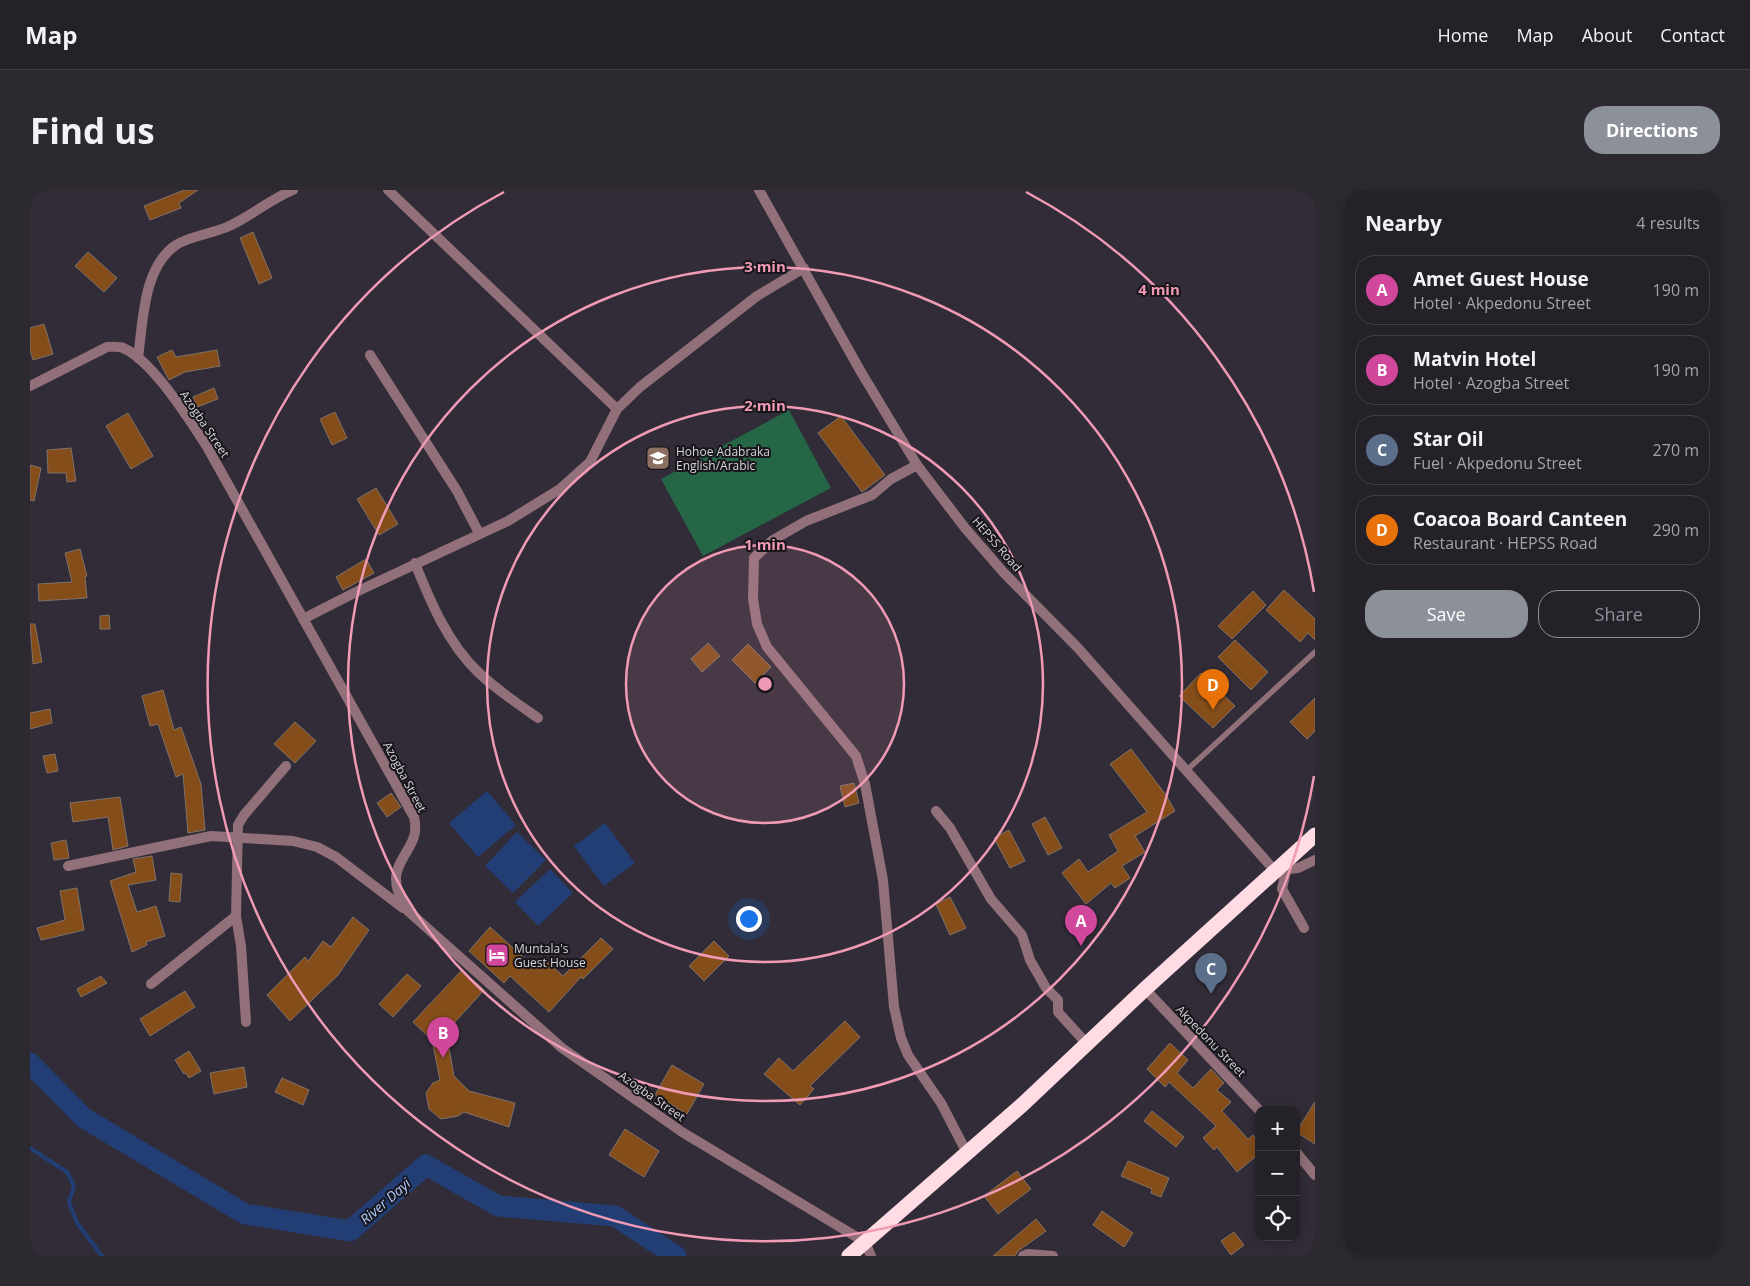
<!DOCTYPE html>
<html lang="en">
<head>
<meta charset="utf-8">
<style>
  :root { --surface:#252129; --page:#2d2931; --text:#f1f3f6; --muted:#a3a3a8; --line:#423e46; --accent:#8c9099 }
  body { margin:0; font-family:"Open Sans",sans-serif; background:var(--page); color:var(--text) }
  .controls { position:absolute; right:15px; bottom:15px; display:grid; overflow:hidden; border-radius:10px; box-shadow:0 2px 12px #0003 }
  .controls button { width:45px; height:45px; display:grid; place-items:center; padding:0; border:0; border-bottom:1px solid var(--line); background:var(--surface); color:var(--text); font:25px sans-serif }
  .you { position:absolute; left:718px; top:728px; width:18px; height:18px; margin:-12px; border:4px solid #fff; border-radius:50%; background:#1a73e8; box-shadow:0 0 0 8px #1a73e833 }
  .badge { display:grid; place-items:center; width:32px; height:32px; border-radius:50%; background:var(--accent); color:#fff; font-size:16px; font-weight:700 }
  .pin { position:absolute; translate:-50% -41px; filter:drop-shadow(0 1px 2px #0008) }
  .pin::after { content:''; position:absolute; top:26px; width:18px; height:15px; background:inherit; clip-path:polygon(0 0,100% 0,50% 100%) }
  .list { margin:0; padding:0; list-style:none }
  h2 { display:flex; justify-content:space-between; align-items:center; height:65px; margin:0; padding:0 20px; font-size:21px }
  h2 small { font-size:16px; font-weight:400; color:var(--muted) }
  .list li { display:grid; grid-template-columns:32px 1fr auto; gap:15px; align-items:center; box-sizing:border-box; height:70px; margin:0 10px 10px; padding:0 10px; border:1px solid var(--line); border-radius:20px }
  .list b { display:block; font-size:19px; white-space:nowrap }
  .list p { margin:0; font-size:16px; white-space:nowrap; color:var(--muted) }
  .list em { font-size:16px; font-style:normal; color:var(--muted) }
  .actions { display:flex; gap:10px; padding:15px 20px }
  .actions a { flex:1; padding:11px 0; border:1px solid var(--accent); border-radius:20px; text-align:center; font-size:18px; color:var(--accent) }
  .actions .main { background:var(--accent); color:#fff }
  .icon { flex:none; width:28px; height:28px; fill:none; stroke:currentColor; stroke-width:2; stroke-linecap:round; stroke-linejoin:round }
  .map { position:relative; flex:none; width:1285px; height:1066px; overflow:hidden; border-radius:20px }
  header { display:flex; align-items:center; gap:30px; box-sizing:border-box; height:70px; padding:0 25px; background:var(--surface); border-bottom:1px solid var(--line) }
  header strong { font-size:24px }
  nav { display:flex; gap:28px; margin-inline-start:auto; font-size:18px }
  .intro { display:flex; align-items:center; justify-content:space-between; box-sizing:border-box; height:120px; padding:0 30px }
  h1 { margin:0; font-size:35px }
  .button { padding:12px 22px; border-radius:20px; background:var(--accent); color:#fff; font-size:18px; font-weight:700 }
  main { display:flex; gap:30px; padding:0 30px }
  aside { flex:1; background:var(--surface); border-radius:20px; box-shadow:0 2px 12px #0003 }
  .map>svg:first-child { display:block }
  .green { fill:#246645 }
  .water { fill:#223e74 }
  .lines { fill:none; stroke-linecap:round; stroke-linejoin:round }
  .stream { stroke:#223e74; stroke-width:4 }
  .river { stroke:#223e74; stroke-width:21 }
  .building { fill:#854d1a; stroke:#807268 }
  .lane { stroke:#927079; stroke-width:5.5 }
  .street { stroke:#927079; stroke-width:10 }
  .highway { stroke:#ffdce4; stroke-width:15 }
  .ring { fill:none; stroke:#f09ab5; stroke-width:2.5 }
  .labels { text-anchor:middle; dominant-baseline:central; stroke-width:4; stroke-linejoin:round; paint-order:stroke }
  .street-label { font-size:12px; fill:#d7d4dc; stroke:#18151b }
  .poi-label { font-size:12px; fill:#d7d4dc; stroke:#18151b; text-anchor:start }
  .water-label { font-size:14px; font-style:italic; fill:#aecafd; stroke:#18151b }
  .centre { fill:#f09ab5; stroke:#18151b; stroke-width:2.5 }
  .ring-label { font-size:15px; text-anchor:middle; font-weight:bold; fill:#f09ab5; stroke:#18151b; stroke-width:4; stroke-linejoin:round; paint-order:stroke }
</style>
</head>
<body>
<header>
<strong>Map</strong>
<nav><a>Home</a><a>Map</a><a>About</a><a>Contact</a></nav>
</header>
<div class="intro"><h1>Find us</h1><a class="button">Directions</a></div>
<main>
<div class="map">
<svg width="1285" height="1066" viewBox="0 0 1285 1066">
  <rect width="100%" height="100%" fill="#312c37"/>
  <path class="green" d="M759,220L801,298L673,366L631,289Z"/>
  <g class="water">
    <path d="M457,601L486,635L448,667L419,633Z"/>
    <path d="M575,633L605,673L574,696L544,656Z"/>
    <path d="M487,642L516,670L483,703L455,676Z"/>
    <path d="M520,679L543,703L508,736L485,712Z"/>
  </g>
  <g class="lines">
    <path class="stream" d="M0,958L37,982L44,996L39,1012L47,1033L72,1066"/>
    <path class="river" d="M0,873L54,928L215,1024L320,1041L396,975L468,1016L585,1026L646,1066"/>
  </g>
  <g class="building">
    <path d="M154,0H168L149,13L151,18L120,30L114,16Z"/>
    <path d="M223,42L242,88L229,94L210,48Z"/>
    <path d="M58,62L87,88L74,102L45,76Z"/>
    <path d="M14,134L23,164L3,170L0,160V138Z"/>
    <path d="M142,160L146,167L187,160L190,176L155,182L139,190L127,167Z"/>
    <path d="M184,198L188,209L167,217L163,207Z"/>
    <path d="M305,222L317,248L302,255L290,229Z"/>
    <path d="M98,223L123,266L101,279L76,236Z"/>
    <path d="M811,226L855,285L832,302L788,243Z"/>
    <path d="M41,258L46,291L37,292L36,283H18L17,260Z"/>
    <path d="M0,275L11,278L4,311L0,310Z"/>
    <path d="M346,298L368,334L349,345L327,309Z"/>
    <path d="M50,359L57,386L55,387L57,408L9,411L8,394L42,392L35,363Z"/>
    <path d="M336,369L344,383L313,400L306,387Z"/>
    <path d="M1254,400L1285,429V450L1278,443L1270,452L1236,420Z"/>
    <path d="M1223,401L1236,415L1202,449L1188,436Z"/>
    <path d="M79,425L80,439H70V426Z"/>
    <path d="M0,434H5L12,472L3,474Z"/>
    <path d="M1205,450L1238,482L1221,500L1188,467Z"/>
    <path d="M678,453L690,466L672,482L661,469Z"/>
    <path d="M718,454L741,477L725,493L702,470Z"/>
    <path d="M1171,483L1205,516L1183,538L1149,506Z"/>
    <path d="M133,500L144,540L151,537L171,594L175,640L158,643L153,584L146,587L128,534L120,536L112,506Z"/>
    <path d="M1285,508V541L1277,549L1260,532Z"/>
    <path d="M20,519L22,533L0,539V523Z"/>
    <path d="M265,532L286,551L265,573L244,554Z"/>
    <path d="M1101,559L1136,605L1145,621L1105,646L1115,662L1092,676L1100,688L1085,698L1081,693L1056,714L1032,683L1049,669L1058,682L1088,661L1079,645L1117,622L1080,574Z"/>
    <path d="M25,564L28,581L17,583L13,566Z"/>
    <path d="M824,593L829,613L815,617L810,596Z"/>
    <path d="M361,603L371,617L357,627L347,613Z"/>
    <path d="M90,607L98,656L83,660L78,627L43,632L40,613Z"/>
    <path d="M1015,627L1032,658L1018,665L1002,634Z"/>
    <path d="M979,640L995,671L980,678L964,648Z"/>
    <path d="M36,650L39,668L24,670L21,653Z"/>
    <path d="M122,666L126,690L98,695L107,722L126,716L135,746L116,752L117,755L102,762L80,691L106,682L103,669Z"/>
    <path d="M141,683L152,684L150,712L139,711Z"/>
    <path d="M47,698L54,740L11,750L7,738L35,730L30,701Z"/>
    <path d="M920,707L936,738L920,745L906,714Z"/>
    <path d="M323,727L339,740L308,785L260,831L237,805L275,767L278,771L293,751L301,757Z"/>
    <path d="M460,737L504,777L513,768L533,786L571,748L583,759L553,789L551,787L519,822L480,786L474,793L439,761Z"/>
    <path d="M684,751L699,766L674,791L659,776Z"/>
    <path d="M432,780L454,800L416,842L424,886L439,901L485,913L479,937L434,922L428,926L411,929L399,919L396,903L403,893L410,890L402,850L383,832Z"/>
    <path d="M377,784L391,796L363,827L349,814Z"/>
    <path d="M71,786L77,793L51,807L47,799Z"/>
    <path d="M155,801L165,817L120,846L110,829Z"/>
    <path d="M815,831L830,847L780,896L784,899L770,915L734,884L749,868L763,881Z"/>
    <path d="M1140,853L1158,870L1147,883L1163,898L1181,879L1194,893L1187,900L1201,912L1192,921L1218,949L1223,945L1229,953V964L1207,982L1187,957L1184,960L1173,948L1186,936L1139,892L1135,897L1117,879Z"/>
    <path d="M159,861L171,881L159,888L156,883L154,884L145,870Z"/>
    <path d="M642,875L674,894L657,924L625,905Z"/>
    <path d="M214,877L217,897L184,904L180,883Z"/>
    <path d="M252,888L279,900L273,915L245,902Z"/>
    <path d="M1285,912V954L1266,942Z"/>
    <path d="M1122,921L1154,947L1146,957L1114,931Z"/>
    <path d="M595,939L629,961L614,987L579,965Z"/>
    <path d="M1098,971L1139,988L1131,1007L1121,1003L1122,999L1091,986Z"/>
    <path d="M987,981L1001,999L968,1024L954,1006Z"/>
    <path d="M1072,1021L1103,1043L1094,1057L1063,1035Z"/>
    <path d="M1006,1029L1016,1041L988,1061L985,1066H963Z"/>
    <path d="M1204,1042L1214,1055L1201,1065L1191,1051Z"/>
  </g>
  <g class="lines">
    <path class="lane" d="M1157,580L1285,462"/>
    <g class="street">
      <path d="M358,0L587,219"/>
      <path d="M729,0L831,182L887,275L935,338L974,383L1048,458L1245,681L1268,678L1285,670"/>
      <path d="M340,165L427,301L449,343"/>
      <path d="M108,168C113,132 113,77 146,55C160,46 181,44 197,37C220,27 239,10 263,0"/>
      <path d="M0,196L77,157C82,157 88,156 93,158C122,170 158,228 176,255L384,627C394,665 344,671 378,721L532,858L652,942L835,1052L841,1066"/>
      <path d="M887,275L861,289L842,305L776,331L743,350L724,368L723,409L727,434L737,457L826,566L835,594L853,690L864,817L871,848L878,865L911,913L937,963"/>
      <path d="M385,373C400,411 418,454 449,483C467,500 488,514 508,528"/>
      <path d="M273,429L328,401L478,331L530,299L560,272L587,219L610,197L727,106L774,78"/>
      <path d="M906,621L920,638L961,709L992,745L1000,770L1016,798L1028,810V822L1057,854"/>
      <path d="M38,676L181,646L263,651L287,657L306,667L373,718"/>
      <path d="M1256,681L1252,699L1274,738"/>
      <path d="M121,794L206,726"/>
      <path d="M1115,799L1229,920"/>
      <path d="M216,832L211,756L206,726L208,635L214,625L256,576"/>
      <path d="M1266,962L1285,985"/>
      <path d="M993,1066L998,1064L1023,1066"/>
    </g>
    <path class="highway" d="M819,1066L992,915L1115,799L1285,645"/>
  </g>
  <circle cx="735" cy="494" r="139" fill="#f09ab5" fill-opacity=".12"/>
  <g class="ring">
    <circle cx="735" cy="494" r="139"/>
    <circle cx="735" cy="494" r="278"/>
    <circle cx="735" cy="494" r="417"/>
    <path d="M1284 586A557 557 0 1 1 474 2M996 2A557 557 0 0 1 1284 402"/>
  </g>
  <defs>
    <g id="school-square" transform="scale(1.25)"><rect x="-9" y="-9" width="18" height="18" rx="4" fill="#8d6e63" stroke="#18151b"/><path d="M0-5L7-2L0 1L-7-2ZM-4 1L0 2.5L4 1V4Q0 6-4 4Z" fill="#fff"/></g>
    <g id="hotel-square" transform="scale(1.25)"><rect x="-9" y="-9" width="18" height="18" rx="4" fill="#d1479c" stroke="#18151b"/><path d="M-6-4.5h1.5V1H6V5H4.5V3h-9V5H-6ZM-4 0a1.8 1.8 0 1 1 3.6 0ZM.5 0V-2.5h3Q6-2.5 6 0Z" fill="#fff"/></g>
  </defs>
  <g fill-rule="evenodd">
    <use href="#school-square" x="628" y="268"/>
    <use href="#hotel-square" x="467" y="765"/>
  </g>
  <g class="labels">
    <g class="street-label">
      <text transform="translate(175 234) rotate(56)">Azogba Street</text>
      <text transform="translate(967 354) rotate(49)">HEPSS Road</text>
      <text transform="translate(375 587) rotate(62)">Azogba Street</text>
      <text transform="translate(1181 851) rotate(46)">Akpedonu Street</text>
      <text transform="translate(622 906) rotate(35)">Azogba Street</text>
    </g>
    <g class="poi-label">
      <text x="646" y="261">Hohoe Adabraka<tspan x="646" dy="14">English/Arabic</tspan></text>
      <text x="484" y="758">Muntala's<tspan x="484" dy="14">Guest House</tspan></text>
    </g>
    <g class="water-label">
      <text transform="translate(355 1011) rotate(-41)">River Dayi</text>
    </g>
  </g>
  <circle cx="735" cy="494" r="8" class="centre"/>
  <g class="ring-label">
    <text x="735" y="82">3 min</text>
    <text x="1129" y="105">4 min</text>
    <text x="735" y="221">2 min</text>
    <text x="735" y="360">1 min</text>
  </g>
</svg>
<div class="controls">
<button>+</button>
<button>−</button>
<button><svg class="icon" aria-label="locate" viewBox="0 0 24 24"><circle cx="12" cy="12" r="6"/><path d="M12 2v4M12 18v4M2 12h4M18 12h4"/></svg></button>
</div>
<div class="you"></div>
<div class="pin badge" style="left:1051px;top:756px;background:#d1479c">A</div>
<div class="pin badge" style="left:413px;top:868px;background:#d1479c">B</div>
<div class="pin badge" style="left:1181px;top:804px;background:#5c6f8a">C</div>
<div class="pin badge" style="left:1183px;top:520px;background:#e8710a">D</div>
</div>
<aside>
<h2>Nearby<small>4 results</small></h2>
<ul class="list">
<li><span class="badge" style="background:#d1479c">A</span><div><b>Amet Guest House</b><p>Hotel · Akpedonu Street</p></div><em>190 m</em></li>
<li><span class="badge" style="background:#d1479c">B</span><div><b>Matvin Hotel</b><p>Hotel · Azogba Street</p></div><em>190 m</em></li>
<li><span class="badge" style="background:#5c6f8a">C</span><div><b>Star Oil</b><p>Fuel · Akpedonu Street</p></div><em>270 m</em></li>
<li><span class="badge" style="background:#e8710a">D</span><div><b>Coacoa Board Canteen</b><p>Restaurant · HEPSS Road</p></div><em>290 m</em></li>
</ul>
<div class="actions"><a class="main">Save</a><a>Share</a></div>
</aside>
</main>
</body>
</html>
